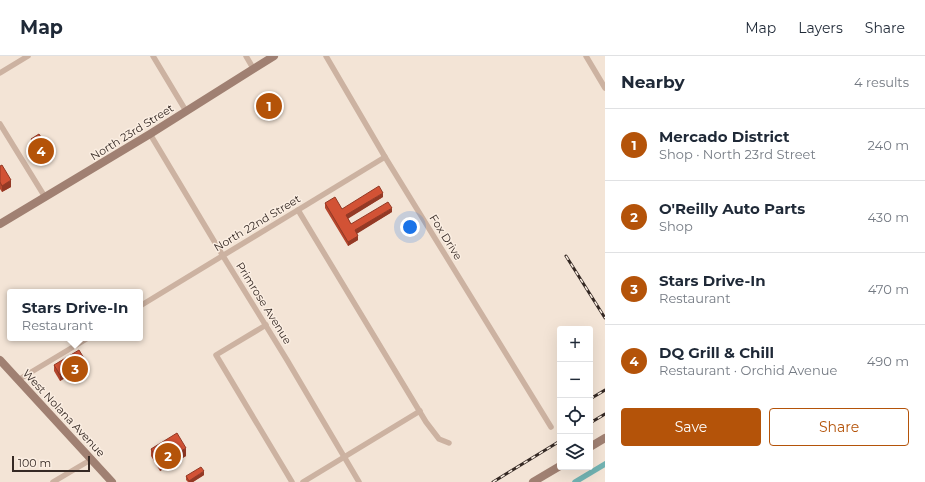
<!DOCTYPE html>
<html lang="en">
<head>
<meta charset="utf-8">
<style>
  :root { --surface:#fff; --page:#f6f6f7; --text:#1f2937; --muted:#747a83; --line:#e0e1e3; --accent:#b45309 }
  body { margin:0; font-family:Montserrat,sans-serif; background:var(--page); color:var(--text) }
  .controls { position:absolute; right:12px; bottom:12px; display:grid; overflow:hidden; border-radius:4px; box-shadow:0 4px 16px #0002 }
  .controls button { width:36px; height:36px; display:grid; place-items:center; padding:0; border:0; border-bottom:1px solid var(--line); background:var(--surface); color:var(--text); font:20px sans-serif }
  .scale { position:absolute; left:12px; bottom:10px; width:78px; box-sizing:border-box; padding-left:4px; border:2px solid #352924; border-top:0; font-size:11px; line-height:14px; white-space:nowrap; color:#352924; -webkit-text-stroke:3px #fbeee2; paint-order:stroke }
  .you { position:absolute; left:410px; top:171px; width:14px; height:14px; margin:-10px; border:3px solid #fff; border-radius:50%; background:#1a73e8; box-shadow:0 0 0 6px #1a73e833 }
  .badge { display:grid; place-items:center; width:26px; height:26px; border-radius:50%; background:var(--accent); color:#fff; font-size:13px; font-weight:700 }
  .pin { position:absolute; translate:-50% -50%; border:2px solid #fff; box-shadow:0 1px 4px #0006 }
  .popup { position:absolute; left:7px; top:233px; width:136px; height:52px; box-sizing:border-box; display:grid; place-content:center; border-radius:4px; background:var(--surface); filter:drop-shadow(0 1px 3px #0005); font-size:13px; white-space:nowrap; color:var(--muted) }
  .popup b { font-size:15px; color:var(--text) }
  .popup::after { content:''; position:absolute; left:50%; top:100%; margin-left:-8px; border:8px solid transparent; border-top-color:var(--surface) }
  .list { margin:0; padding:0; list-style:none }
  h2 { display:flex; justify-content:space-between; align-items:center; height:52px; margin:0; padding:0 16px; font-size:17px }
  h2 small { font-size:13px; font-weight:400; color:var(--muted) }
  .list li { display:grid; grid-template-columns:26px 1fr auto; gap:12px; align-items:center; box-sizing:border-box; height:72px; padding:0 16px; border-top:1px solid var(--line) }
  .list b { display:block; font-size:15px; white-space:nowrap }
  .list p { margin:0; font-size:13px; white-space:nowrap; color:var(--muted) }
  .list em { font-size:13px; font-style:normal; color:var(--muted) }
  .actions { display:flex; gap:8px; padding:12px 16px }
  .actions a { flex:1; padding:9px 0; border:1px solid var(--accent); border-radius:4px; text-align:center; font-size:14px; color:var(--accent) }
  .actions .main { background:var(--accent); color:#fff }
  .icon { flex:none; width:22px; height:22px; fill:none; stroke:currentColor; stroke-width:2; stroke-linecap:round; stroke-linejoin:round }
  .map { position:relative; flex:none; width:605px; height:426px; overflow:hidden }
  header { display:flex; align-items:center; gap:24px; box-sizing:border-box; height:56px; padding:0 20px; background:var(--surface); border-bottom:1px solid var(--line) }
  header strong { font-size:19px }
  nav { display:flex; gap:22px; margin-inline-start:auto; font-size:14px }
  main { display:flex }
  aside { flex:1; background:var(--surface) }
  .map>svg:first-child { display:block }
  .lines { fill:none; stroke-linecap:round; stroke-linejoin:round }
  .canal { stroke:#72b3b2; stroke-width:5.5 }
  .minor { stroke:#ccb2a1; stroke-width:5.5 }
  .secondary { stroke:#a08072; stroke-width:8 }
  .rail-casing { stroke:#352924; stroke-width:3 }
  .rail { stroke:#fbeee2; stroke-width:1.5; stroke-dasharray:4.5; stroke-linecap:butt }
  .wall { fill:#b5472e }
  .shaded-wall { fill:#933925 }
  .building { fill:#d25235; stroke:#933925 }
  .labels { text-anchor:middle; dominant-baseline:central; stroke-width:3; stroke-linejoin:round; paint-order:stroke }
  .street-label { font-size:11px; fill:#352924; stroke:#fbeee2 }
</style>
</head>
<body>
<header>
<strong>Map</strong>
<nav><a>Map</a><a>Layers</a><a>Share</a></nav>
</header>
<main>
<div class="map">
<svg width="605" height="426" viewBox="0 0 605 426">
  <rect width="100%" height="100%" fill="#f3e4d6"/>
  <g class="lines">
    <path class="canal" d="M575,426L605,408"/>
    <g class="minor">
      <path d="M153,0L186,55"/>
      <path d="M246,0L253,12"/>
      <path d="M326,0L385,101L551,371"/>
      <path d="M586,0L605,32"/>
      <path d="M0,17L28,0"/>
      <path d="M0,68L45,141"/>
      <path d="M150,78L223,200L287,304L359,426"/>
      <path d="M298,154L426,366L439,383L449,387"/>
      <path d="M140,250L385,101"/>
      <path d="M266,269L216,299L292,426"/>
      <path d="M18,324L88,282"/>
      <path d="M53,426L92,403"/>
      <path d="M303,426L420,355"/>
    </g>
    <g class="secondary">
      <path d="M0,168L150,78L274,0"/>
      <path d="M0,304L112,426"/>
      <path d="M590,391L605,382"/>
      <path d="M533,426L560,410"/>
    </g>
    <g class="rail-casing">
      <g id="rail">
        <path d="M566,200L605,262"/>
        <path d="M590,343L605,334"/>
        <path d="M590,367L605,358"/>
        <path d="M493,426L560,385"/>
      </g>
    </g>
    <use href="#rail" class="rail"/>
  </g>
  <g class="wall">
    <path d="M31,83L50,101L41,106L40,103L38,104L33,97V92L31,89Z"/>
    <path d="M0,110L11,131L2,136L0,133Z"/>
    <path d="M383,141L348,162L351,168L392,156L357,177L358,184L348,190L325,152V147L342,153Z"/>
    <path d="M54,309L85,310L60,325L54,315Z"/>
    <path d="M151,393L186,400L160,415L151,400Z"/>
    <path d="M204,419L193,426H188L186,424V420Z"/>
  </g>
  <g class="shaded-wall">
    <path d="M50,95V101L41,106V101Z"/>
    <path d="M40,98V103L38,104V99Z"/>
    <path d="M11,124V131L2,136V130Z"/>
    <path d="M383,137V141L346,164V159Z"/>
    <path d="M392,152V156L355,179V174Z"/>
    <path d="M358,180V184L348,190V186Z"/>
    <path d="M85,304V310L60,325V319Z"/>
    <path d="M186,392V400L160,415V408Z"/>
    <path d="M204,415V419L193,426H189V425Z"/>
  </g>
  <g class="building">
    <path d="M39,78L50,95L41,101L40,98L38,99L33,91L35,90L31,83Z"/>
    <path d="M2,109L11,124L2,130L0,126V110Z"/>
    <path d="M379,130L383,137L346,159L351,168L388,146L392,152L355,174L358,180L348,186L325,147L335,141L342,153Z"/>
    <path d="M79,294L85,304L60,319L54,309Z"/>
    <path d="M177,377L186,392L160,408L151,393Z"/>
    <path d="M201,411L204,415L189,425L186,420Z"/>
  </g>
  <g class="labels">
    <g class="street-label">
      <text transform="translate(132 76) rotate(-32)">North 23rd Street</text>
      <text transform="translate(257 167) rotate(-31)">North 22nd Street</text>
      <text transform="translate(446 181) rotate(58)">Fox Drive</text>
      <text transform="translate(264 247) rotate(58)">Primrose Avenue</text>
      <text transform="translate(64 357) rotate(47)">West Nolana Avenue</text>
    </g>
  </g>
</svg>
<div class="controls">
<button>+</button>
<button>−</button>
<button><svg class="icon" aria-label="locate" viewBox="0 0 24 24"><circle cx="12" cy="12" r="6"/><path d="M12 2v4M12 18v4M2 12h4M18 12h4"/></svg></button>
<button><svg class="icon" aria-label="layers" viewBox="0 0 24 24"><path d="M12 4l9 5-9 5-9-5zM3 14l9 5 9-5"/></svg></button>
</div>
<div class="scale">100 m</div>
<div class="you"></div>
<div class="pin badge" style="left:269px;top:50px">1</div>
<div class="pin badge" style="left:168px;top:400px">2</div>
<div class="pin badge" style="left:75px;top:313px">3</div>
<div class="popup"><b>Stars Drive-In</b>Restaurant</div>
<div class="pin badge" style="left:41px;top:95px">4</div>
</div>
<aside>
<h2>Nearby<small>4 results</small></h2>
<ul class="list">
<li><span class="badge">1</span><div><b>Mercado District</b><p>Shop · North 23rd Street</p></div><em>240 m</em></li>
<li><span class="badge">2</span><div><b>O'Reilly Auto Parts</b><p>Shop</p></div><em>430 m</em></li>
<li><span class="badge">3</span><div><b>Stars Drive-In</b><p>Restaurant</p></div><em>470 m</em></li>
<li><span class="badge">4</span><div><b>DQ Grill &amp; Chill</b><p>Restaurant · Orchid Avenue</p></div><em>490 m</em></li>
</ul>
<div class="actions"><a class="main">Save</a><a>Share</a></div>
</aside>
</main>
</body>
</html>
